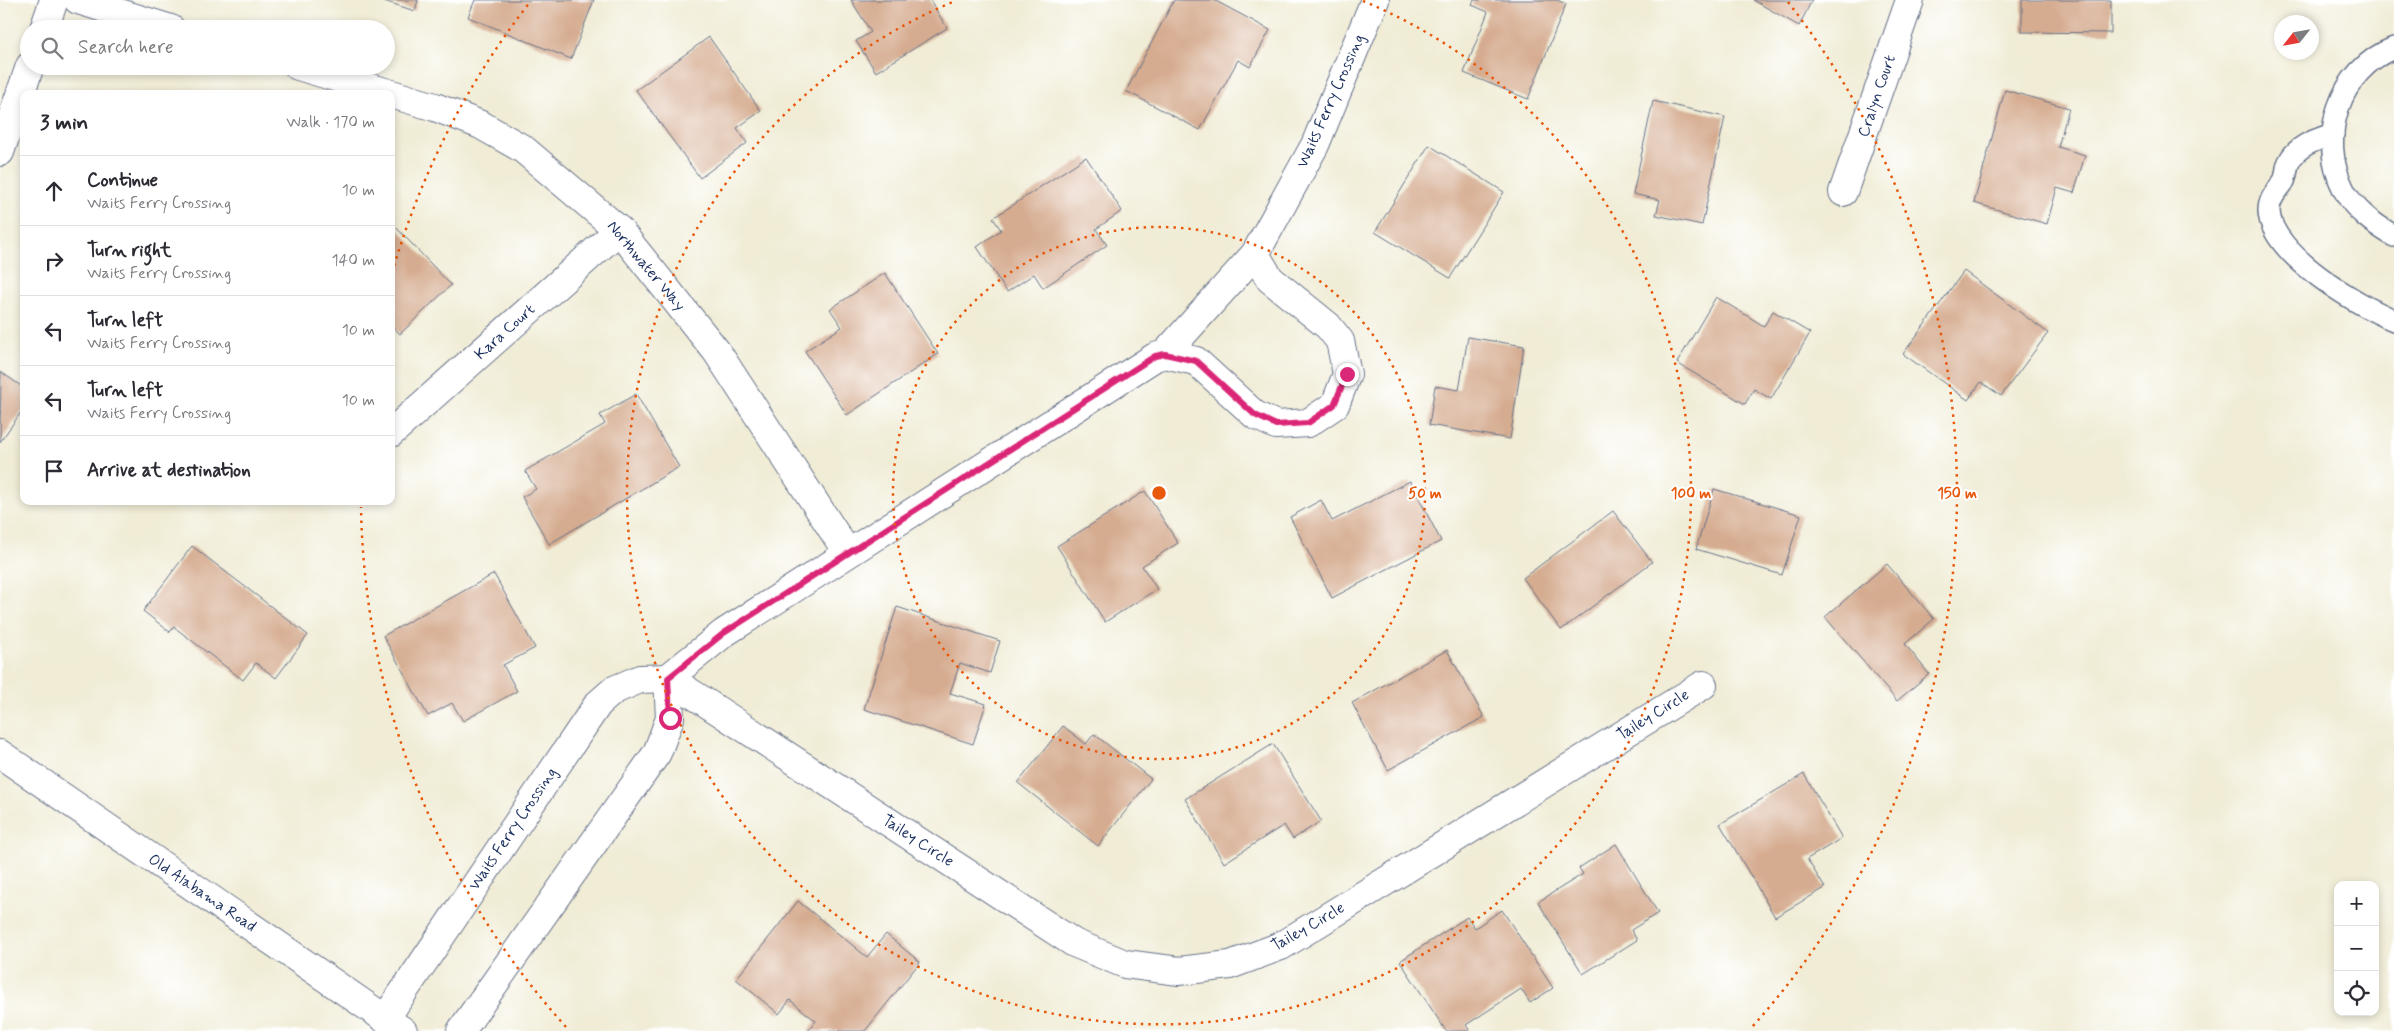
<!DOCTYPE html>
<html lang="en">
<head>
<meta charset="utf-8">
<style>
  :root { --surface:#fff; --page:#f7f7f7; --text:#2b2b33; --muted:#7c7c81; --line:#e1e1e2 }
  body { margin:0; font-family:Mynerve,sans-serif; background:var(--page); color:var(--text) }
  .controls { position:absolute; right:15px; bottom:15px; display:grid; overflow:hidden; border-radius:10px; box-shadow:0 2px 8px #0003 }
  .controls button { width:45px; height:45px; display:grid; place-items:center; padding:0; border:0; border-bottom:1px solid var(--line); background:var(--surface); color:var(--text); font:25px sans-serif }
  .compass { position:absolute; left:2274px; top:15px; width:45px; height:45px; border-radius:50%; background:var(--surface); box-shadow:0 2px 8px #0003; rotate:239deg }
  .stop { position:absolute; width:15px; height:15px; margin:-11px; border:4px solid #db2777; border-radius:50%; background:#fff }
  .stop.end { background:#db2777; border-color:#fff; box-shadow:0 1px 5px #0008 }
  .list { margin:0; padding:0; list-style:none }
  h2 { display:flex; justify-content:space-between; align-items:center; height:65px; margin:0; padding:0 20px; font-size:21px }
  h2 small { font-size:16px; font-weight:400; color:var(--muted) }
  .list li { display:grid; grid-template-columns:32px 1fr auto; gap:15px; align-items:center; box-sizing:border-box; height:70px; padding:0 20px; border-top:1px solid var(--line) }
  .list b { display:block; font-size:19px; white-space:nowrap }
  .list p { margin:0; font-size:16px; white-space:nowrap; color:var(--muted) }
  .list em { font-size:16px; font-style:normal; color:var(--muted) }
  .icon { flex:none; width:28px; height:28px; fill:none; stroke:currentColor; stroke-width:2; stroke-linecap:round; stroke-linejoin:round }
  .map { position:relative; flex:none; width:2394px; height:1031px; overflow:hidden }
  .search { position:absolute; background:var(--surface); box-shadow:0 2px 8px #0003; left:20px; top:20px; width:375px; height:55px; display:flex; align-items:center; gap:12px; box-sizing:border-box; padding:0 18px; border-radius:28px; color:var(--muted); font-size:19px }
  .panel { position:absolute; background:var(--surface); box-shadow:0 2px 8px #0003; left:20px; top:90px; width:375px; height:415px; border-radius:10px }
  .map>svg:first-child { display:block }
  .building { fill:#d5ac90 }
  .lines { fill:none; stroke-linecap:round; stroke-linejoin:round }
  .lane-casing { stroke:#667188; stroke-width:24 }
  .street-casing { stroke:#667188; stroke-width:30 }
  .secondary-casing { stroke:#667188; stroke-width:30 }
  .lane { stroke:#fff; stroke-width:21 }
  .street { stroke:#fff; stroke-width:28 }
  .secondary { stroke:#fff; stroke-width:28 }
  .route { stroke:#db2777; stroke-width:6 }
  .ring { fill:none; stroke:#e8590c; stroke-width:2.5; stroke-dasharray:2.5 5 }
  .labels { text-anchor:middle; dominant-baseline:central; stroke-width:4; stroke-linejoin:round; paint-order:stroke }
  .street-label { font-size:16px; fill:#1b2f5e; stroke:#fff }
  .centre { fill:#e8590c; stroke:#fff; stroke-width:2.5 }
  .ring-label { font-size:15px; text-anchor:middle; font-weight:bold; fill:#e8590c; stroke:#fff; stroke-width:4; stroke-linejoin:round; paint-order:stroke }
</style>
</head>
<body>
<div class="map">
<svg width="2394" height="1031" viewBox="0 0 2394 1031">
  <rect width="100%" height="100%" fill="#fff"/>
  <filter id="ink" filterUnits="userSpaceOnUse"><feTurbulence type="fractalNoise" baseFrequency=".02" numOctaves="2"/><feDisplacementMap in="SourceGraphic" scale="10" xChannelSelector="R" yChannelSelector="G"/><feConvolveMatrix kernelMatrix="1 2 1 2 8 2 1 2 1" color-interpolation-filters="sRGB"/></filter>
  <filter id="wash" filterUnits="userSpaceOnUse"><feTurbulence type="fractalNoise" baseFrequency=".0096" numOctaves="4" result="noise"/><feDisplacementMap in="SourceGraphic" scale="20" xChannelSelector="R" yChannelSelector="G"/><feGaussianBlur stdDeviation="1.12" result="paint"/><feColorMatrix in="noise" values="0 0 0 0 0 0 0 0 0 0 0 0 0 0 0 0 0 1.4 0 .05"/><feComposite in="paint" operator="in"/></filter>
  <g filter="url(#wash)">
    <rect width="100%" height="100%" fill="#f0ecd5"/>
    <g id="blocks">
      <g class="building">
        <path d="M381,0H418L415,11Z"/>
        <path d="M475,0H594L571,59L468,17Z"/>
        <path d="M851,0H930L947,28L876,72L856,41L871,32Z"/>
        <path d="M1174,0H1214L1270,30L1250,67L1238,60L1200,130L1126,91Z"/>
        <path d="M1474,0H1557L1566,4L1528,99L1464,73L1488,12L1472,5Z"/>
        <path d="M1753,0H1812L1799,26Z"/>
        <path d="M2022,0H2111V33L2022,32Z"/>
        <path d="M709,37L761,111L737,128L747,143L700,178L636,90Z"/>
        <path d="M2005,90L2069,108L2058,147L2085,155L2074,193L2057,188L2047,224L1974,203Z"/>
        <path d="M1653,101L1725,117L1702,225L1656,215L1660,200L1633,194Z"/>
        <path d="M1429,145L1504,192L1450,278L1375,232Z"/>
        <path d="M1086,157L1122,211L1096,229L1107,245L1043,288L1034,274L1007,292L977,247L1001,230L993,218Z"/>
        <path d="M391,222L451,285L400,334L391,325Z"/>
        <path d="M1964,271L2048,333L2001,396L1981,382L1968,400L1903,354Z"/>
        <path d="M885,273L938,354L847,415L805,351L842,327L830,309Z"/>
        <path d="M1716,297L1764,326L1773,311L1810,333L1771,399L1754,389L1745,404L1677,363Z"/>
        <path d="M1468,337L1524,346L1510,439L1429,425L1435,386L1459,390Z"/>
        <path d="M1,372L24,388V408L0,442Z"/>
        <path d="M636,394L679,467L549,544L522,497L536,489L525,471L605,424L600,415Z"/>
        <path d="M1410,481L1441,541L1332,598L1290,517L1321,500L1332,521Z"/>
        <path d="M1714,489L1801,515L1782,575L1696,549Z"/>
        <path d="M1145,491L1178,543L1142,566L1157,589L1105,622L1057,546Z"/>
        <path d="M1613,511L1652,562L1561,630L1523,578Z"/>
        <path d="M192,546L308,635L276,678L256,663L243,680L174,627L170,632L143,611Z"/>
        <path d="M1887,564L1934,619L1905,644L1929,674L1897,701L1825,617Z"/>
        <path d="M494,574L535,648L503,665L517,691L463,721L452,703L428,716L383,636Z"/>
        <path d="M897,607L1000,641L990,673L960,663L950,693L986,704L973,744L864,709Z"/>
        <path d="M1447,650L1484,717L1388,770L1352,703Z"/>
        <path d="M1063,726L1086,744L1094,734L1151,779L1098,846L1018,783Z"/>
        <path d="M1273,744L1321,821L1293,839L1284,825L1224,863L1185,799Z"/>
        <path d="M1804,774L1842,838L1807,859L1825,888L1775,917L1720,824Z"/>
        <path d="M1616,844L1658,913L1631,930L1637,940L1583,974L1538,902L1583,874L1579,868Z"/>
        <path d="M798,901L867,957L886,934L920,962L865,1031H808L816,1021L790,1000L779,1014L736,979Z"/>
        <path d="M1502,910L1553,988L1530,1003L1521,989L1466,1025L1470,1031H1446L1400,961L1467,917L1475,928Z"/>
      </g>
    </g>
  </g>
  <g filter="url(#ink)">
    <use href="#blocks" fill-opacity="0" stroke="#667188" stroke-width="1"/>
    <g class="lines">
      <g class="lane-casing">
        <g id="lane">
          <path d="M2394,48C2339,69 2317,139 2344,190C2355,211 2374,224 2394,236"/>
          <path d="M2333,134C2316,140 2297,145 2289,162C2286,168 2287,175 2284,181C2278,191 2269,197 2269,211C2270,254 2359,306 2394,320"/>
        </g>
      </g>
      <g class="street-casing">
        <g id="street">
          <path d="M78,0L171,29"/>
          <path d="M44,29L54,0"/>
          <path d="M298,66L435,107L481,125L523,149L619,230L717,352L847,552"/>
          <path d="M0,152L30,66"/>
          <path d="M1843,192L1910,0"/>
          <path d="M1165,354L1196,361L1255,415L1276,425L1308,423L1335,405L1347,374L1340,341L1328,326L1270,279L1255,254"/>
          <path d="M391,433L619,230"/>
          <path d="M668,678L1074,943L1125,964L1179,971L1230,965L1281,946L1703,685"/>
          <path d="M385,1019L598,704L614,690L640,679L668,678L724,633L1155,357L1165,354L1255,254L1315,145L1375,0"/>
          <path d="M461,1031L657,753L670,718L668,678"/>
        </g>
      </g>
      <g class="secondary-casing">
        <path id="secondary" d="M0,754L403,1031"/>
      </g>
      <use href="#lane" class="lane"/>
      <use href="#street" class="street"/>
      <use href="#secondary" class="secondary"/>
    </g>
  </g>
  <g class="lines" filter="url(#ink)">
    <path class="route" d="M670,718L668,678L724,633L1155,356L1165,354L1196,361L1255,415L1276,425L1308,423L1334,405L1347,374"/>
  </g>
  <g class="ring">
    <circle cx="1159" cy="493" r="266"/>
    <path d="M1363 1A532 532 0 1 1 955 1"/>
    <path d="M566 1027A798 798 0 0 1 361 507M392 273A798 798 0 0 1 530 2M1788 2A798 798 0 0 1 1752 1027"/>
  </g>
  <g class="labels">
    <g class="street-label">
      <text transform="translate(1877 96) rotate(-71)">Cralyn Court</text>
      <text transform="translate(1331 101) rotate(-66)">Waits Ferry Crossing</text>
      <text transform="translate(646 266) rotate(50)">Northwater Way</text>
      <text transform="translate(505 332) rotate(-42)">Kara Court</text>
      <text transform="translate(1653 715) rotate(-32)">Tailey Circle</text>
      <text transform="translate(513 829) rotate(-56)">Waits Ferry Crossing</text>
      <text transform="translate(918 841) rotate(33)">Tailey Circle</text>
      <text transform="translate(202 893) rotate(34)">Old Alabama Road</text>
      <text transform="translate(1308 927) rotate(-30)">Tailey Circle</text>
    </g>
  </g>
  <circle cx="1159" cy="493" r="8" class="centre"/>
  <g class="ring-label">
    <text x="1425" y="498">50 m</text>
    <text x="1691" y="498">100 m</text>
    <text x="1957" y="498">150 m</text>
  </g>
</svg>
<div class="controls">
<button>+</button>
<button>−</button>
<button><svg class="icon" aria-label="locate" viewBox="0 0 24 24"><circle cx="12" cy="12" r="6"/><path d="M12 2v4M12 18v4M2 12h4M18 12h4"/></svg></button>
</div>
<svg class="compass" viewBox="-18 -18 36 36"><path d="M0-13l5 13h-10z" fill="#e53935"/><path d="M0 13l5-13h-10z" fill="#7c7c81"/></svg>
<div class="stop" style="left:670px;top:718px"></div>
<div class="stop end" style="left:1347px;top:374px"></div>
<div class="search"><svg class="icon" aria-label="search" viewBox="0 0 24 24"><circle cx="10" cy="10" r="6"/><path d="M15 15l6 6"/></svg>Search here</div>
<section class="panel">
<h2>3 min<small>Walk · 170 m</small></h2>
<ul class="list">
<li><svg class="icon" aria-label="ahead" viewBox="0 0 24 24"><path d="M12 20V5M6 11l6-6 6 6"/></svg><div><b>Continue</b><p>Waits Ferry Crossing</p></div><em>10 m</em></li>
<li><svg class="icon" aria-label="right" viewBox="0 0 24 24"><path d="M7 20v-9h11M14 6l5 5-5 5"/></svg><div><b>Turn right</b><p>Waits Ferry Crossing</p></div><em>140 m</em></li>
<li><svg class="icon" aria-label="left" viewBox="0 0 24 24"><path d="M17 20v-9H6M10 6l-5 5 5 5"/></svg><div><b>Turn left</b><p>Waits Ferry Crossing</p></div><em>10 m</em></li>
<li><svg class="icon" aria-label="left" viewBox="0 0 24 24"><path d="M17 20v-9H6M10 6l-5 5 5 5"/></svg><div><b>Turn left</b><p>Waits Ferry Crossing</p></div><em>10 m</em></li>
<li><svg class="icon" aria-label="arrive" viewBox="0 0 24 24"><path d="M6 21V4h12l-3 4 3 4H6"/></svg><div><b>Arrive at destination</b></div></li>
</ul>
</section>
</div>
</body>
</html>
